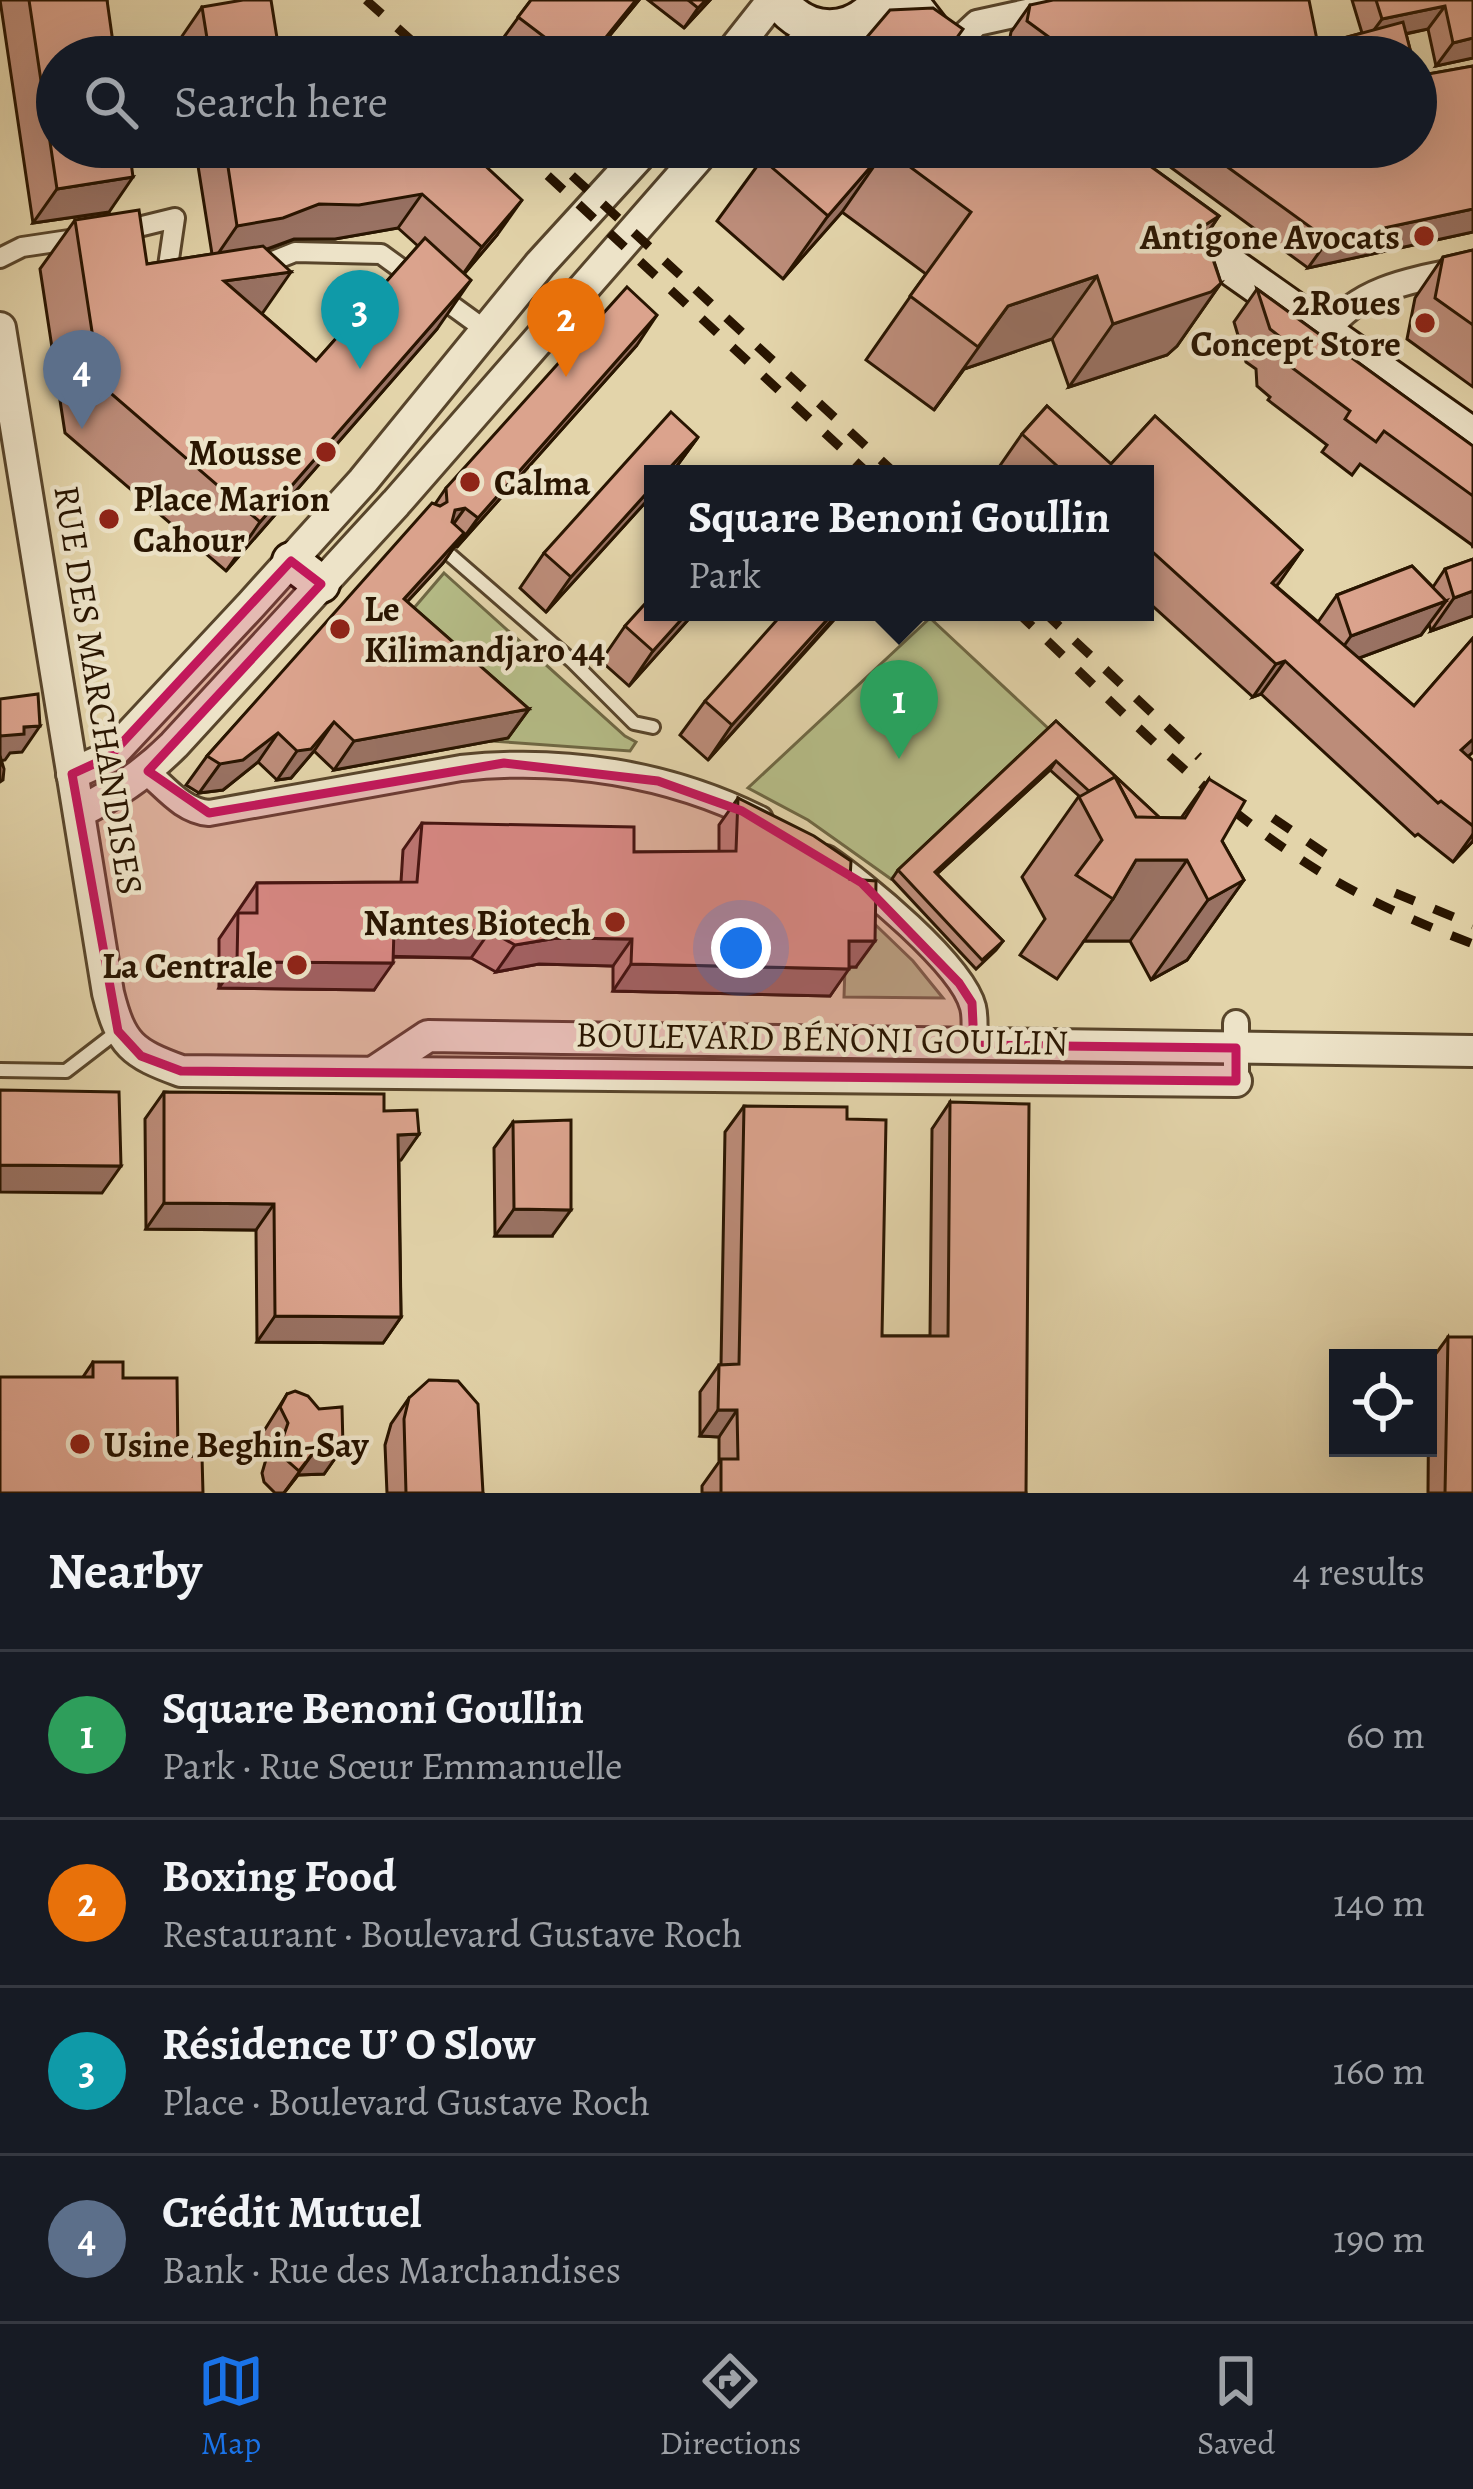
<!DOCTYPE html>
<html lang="en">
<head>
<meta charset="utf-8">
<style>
  :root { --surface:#171b24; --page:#20242c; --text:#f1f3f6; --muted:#9ea1a6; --line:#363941; --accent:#1a73e8 }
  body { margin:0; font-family:Alegreya,serif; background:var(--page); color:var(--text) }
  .controls { position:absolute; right:36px; bottom:36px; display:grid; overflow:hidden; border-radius:0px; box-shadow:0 12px 48px #0002 }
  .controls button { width:108px; height:108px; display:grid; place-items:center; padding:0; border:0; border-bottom:3px solid var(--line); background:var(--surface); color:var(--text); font:60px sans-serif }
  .you { position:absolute; left:741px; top:948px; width:42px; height:42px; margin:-30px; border:9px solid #fff; border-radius:50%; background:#1a73e8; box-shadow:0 0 0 18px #1a73e833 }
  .badge { display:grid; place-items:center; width:78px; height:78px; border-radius:50%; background:var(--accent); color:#fff; font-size:39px; font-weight:700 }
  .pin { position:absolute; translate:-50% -99px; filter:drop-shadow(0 3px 6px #0008) }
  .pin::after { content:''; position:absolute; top:63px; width:42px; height:36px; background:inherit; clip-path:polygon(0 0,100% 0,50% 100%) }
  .popup { position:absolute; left:644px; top:465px; width:510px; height:156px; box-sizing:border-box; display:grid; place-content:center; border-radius:0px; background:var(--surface); filter:drop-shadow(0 3px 9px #0005); font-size:39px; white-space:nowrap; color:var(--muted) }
  .popup b { font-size:45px; color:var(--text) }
  .popup::after { content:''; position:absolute; left:50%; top:100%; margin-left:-24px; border:24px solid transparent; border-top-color:var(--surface) }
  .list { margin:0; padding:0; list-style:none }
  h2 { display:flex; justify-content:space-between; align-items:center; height:156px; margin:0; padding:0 48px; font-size:51px }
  h2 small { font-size:39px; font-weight:400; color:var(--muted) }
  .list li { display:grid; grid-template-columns:78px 1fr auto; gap:36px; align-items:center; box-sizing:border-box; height:168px; padding:0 48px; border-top:3px solid var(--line) }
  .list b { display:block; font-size:45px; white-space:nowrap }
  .list p { margin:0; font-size:39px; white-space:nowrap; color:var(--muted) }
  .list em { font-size:39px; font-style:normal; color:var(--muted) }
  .icon { flex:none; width:66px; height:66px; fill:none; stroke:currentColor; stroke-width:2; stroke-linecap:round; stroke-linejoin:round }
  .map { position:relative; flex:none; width:1473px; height:1493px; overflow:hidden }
  .search { position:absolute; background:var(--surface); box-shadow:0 12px 48px #0002; left:36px; right:36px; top:36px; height:132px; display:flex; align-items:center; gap:30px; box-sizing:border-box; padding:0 42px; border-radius:66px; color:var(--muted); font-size:45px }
  .sheet { height:828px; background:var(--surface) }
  nav { display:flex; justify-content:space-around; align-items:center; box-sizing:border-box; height:168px; border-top:3px solid var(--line); background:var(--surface); font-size:33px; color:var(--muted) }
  nav a { display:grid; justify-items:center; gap:6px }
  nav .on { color:var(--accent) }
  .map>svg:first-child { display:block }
  .green { fill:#b5bc87; stroke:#6f6844; stroke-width:3 }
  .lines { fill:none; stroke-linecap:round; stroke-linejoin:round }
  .service-casing { stroke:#58452b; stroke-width:18 }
  .pedestrian-casing { stroke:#58452b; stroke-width:24 }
  .minor-casing { stroke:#58452b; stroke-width:30 }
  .tertiary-casing { stroke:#58452b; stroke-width:36 }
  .secondary-casing { stroke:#291501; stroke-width:42 }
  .service { stroke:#ede3c8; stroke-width:12 }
  .pedestrian { stroke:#ede3c8; stroke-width:18 }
  .minor { stroke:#ede3c8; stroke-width:24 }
  .tertiary { stroke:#ede3c8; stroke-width:30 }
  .secondary { stroke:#ede3c8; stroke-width:36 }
  .rail { stroke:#291501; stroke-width:9; stroke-dasharray:21 21; stroke-linecap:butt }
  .wall { fill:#bc8c79; stroke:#291501; stroke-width:3; fill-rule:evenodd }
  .shaded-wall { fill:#997263; stroke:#291501; stroke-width:3 }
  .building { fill:#dba38d; stroke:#291501; stroke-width:3 }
  .marked { fill:#c2185b; fill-opacity:0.2; stroke:#c2185b; stroke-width:9; stroke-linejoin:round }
  .poi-dot { fill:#8f2418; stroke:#ede3c8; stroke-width:4.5 }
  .labels { text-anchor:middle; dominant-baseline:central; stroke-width:9; stroke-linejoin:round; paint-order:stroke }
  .poi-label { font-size:36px; font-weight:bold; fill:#291501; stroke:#ede3c8; text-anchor:end }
  .street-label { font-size:36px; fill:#291501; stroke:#ede3c8 }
</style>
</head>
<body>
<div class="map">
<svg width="1473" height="1493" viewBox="0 0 1473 1493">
  <rect width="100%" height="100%" fill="#e3d4aa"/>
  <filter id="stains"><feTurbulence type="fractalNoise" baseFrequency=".00167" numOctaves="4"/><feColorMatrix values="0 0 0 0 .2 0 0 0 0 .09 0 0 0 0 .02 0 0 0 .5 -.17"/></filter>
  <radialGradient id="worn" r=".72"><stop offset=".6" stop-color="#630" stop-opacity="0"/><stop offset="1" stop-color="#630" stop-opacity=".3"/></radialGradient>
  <g class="green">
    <path d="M444,573L625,736L636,742L630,751L492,741L396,629Z"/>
    <path d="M930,618L1050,730L891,879L808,820L748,788Z"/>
    <path d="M857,907L913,961L943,998L844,997L845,967Z"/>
  </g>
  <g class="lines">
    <g class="service-casing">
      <g id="service">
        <path d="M441,547L572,661L634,723L653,727"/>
        <path d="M0,1070L66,1071L118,1031"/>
      </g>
    </g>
    <g class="pedestrian-casing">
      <g id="pedestrian">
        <path d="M122,231L175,218L168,266"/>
        <path d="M0,258L22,247L82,238"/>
        <path d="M258,267L295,252L381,254L487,331"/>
      </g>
    </g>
    <g class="minor-casing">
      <g id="minor">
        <path d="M955,57L963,36L977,23L1081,0"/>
        <path d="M1327,332C1360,285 1420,279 1473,268"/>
        <path d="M147,772C166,788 183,811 209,813L461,768C563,757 668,773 760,819"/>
        <path d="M826,858C863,883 962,964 973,1007C976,1019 974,1033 974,1045"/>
        <path d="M1236,1023V1081"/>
      </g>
    </g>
    <g class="tertiary-casing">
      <g id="tertiary">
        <path d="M728,57L773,0"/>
        <path d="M788,57L811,36L827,29"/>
        <path d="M0,328L108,993C121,1045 132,1053 181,1071L1236,1081"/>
        <path d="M72,774L109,757L251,605L363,481L540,264L647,147"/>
        <path d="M79,812C116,794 145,774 174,745L396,503L707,147"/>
        <path d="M374,1072L428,1036L1473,1051"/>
      </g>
    </g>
    <g class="secondary-casing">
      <g id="secondary">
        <path d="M779,0C806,38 854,37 881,0"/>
        <path d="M908,0L952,57"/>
        <path d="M1171,224L1473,437"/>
        <path d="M291,561L321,584"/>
      </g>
    </g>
    <use href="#service" class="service"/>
    <use href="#pedestrian" class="pedestrian"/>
    <use href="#minor" class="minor"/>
    <use href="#tertiary" class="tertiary"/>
    <use href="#secondary" class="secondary"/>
    <g class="rail">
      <path d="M366,0L430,57"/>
      <path d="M517,147L869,474"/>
      <path d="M541,147L896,474"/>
      <path d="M1017,612C1107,696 1196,791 1300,859C1354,895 1413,921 1473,944"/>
      <path d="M1044,612L1199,757"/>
      <path d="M1273,818L1342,865"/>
      <path d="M1395,893L1473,925"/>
    </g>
  </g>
  <g class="wall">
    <path d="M0,0H107L109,212L33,223Z"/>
    <path d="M531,0H639L592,57H531L504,37Z"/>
    <path d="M648,0H710L684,28Z"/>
    <path d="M1352,0H1473V58L1436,66L1428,29L1406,34L1412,57H1019L1008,48L1011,32L1030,5L1318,45L1362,33Z"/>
    <path d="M202,7L280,57H180L178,42Z"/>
    <path d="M1473,66V232L1308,268L1143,147H1416V72L1417,76Z"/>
    <path d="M195,147H465L497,235L464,274L437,329L226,571L65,433L40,269L75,220L147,264L212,254ZM398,228L418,246L316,361L262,314L267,249L294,239H335Z"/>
    <path d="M771,147H1124L1219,216L1206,236L1221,283L1177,346L1167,355L1069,387L1052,339L964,369L934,410L866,360L926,274L842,212L783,279L717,221Z"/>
    <path d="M1473,250V387L1407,339L1415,298L1443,257Z"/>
    <path d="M1257,289L1473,446V548L1472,545L1360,464L1352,475L1322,452L1327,445L1268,400L1270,397L1257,386L1256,369L1246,362L1234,322Z"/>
    <path d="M637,345L457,547L455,546L443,563L407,602L529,709L508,738L334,770L314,751L291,778L277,780L258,762L223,790L199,793L186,785L207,756L435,504L446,488Z"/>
    <path d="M1047,406L1111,464L1155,416L1302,550L1276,586L1318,622L1337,595L1412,566L1433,587L1445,569L1473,559V616L1431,631L1429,624L1421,635L1359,658L1414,706L1473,638V752L1468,756L1473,761V841L1453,862L1418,834L1415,836L1261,694L1253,697L1145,599V474H1006L999,467L1022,434Z"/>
    <path d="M698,437L671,474H653V494L546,612L520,588L544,553Z"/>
    <path d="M695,612L629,686L601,661L625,626Z"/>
    <path d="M834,620L708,760L680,735L705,701Z"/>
    <path d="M1056,721L1160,818H1181L1209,779L1222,841L1244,880L1187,960L1151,980L1130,941H1084L1057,979L1020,955L1045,919L1022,877L1079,796L1050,770L937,874L1003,941L996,950L976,969L892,879L898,870Z"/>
    <path d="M738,798L850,879L856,967H849L830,996L613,991V966L539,964L496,972L471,958L393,957L374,990L219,988V939L257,883L401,882L403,850L422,823L634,852H719V825Z"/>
    <path d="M164,1092L384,1111L419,1134L399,1160L401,1317L383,1343L257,1342L256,1230L146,1229L145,1119Z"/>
    <path d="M950,1102L1026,1493H702V1486L719,1462V1437L700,1436V1392L719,1365H721L725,1132L744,1106L847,1119L882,1336H930L932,1129Z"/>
    <path d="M513,1122L552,1236H495L494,1148Z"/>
    <path d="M1448,1337L1473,1493H1428L1429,1363Z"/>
    <path d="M93,1362L123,1378L178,1457L83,1377Z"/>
    <path d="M287,1394L343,1447L324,1474L298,1475L284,1493H275L264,1482L262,1473L269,1449L262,1434Z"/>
    <path d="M409,1398L483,1493H387L385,1445L391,1424Z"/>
  </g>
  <g class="shaded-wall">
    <path d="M636,0H639L592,57H590Z"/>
    <path d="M706,0H710L684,28L698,8Z"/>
    <path d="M1445,6L1428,29L1365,42L1382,19Z"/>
    <path d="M1473,38V58L1436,66L1453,43Z"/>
    <path d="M886,149L842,212L783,279L828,216Z"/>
    <path d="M133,177L109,212L33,223L57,189Z"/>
    <path d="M422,194L398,228L335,239H294L259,252L213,261L237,226L319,204Z"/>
    <path d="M522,200L497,235L458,281L482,247Z"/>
    <path d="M1473,209V232L1308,268L1328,240Z"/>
    <path d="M1219,216L1175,279L1202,227Z"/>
    <path d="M291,272L257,321L224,281Z"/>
    <path d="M1097,276L1052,339L964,369L934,410L1008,306Z"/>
    <path d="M471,280L437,329L226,571L260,522Z"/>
    <path d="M1221,283L1177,346L1167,355L1069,387L1113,324Z"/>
    <path d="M657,315L637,345L457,547L478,518Z"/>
    <path d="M698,437L671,474H664Z"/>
    <path d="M653,486V494L546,612L571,577Z"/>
    <path d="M465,508L444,537L455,510Z"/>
    <path d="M464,533L443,563L383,628L404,599Z"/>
    <path d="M1302,550L1279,583L1248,616L1272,583Z"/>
    <path d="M1473,591V616L1431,631L1454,598Z"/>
    <path d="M1446,601L1421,635L1327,670L1351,636Z"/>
    <path d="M688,612H695L629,686L653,651Z"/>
    <path d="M834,612H839L708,760L732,725Z"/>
    <path d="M1285,661L1261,694L1253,697L1276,664Z"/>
    <path d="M529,709L508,738L334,770L354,741Z"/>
    <path d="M334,722L314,751L291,778L277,780L297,751Z"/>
    <path d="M40,726L22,752L10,753L5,760L0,761V736L24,727Z"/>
    <path d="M278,733L258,762L223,790L199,793L220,764Z"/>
    <path d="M1473,739V752L1438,783L1461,750Z"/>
    <path d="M1056,761L1050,770L929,881L935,872Z"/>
    <path d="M1473,834V841L1453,862Z"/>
    <path d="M1136,860H1187L1130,941H1084L1113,899Z"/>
    <path d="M1244,880L1187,960L1151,980L1208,900Z"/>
    <path d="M394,930L490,931L471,958L376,956Z"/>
    <path d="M557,938L632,939L613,966L539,964L496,972L515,945Z"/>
    <path d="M849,941H875L856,967H831Z"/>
    <path d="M237,962L393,963L374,990L219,988Z"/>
    <path d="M631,964L849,969L830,996L613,991Z"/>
    <path d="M419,1134L401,1160L380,1162L398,1135Z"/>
    <path d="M0,1165L121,1166L102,1193L0,1192Z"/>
    <path d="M164,1203L274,1204L256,1230L146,1229Z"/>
    <path d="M514,1209L571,1210L552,1236H495Z"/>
    <path d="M275,1316L401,1317L383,1343L257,1342Z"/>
    <path d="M718,1410H737L719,1437L700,1436Z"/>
    <path d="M343,1447L324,1474L298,1475L284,1493L316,1449Z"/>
  </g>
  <g class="building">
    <path d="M29,0H107L115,57H57V147H129L133,177L57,189Z"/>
    <path d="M243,0H271L280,57H210L202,7Z"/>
    <path d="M531,0H636L590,57H545L555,45L518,17Z"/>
    <path d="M688,0H706L698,8Z"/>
    <path d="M1053,0H1309L1318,45L1403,22L1412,57H1076L1027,21L1030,5Z"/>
    <path d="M1376,0H1473V38L1453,43L1445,6L1382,19Z"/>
    <path d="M933,8L963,29L943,57H850L890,10Z"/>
    <path d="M1473,66V209L1328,240L1200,147H1416V72L1417,76Z"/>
    <path d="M225,147H465L522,200L482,247L422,194L359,205L319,204L283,218L237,226Z"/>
    <path d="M771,147H1124L1219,216L1202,227L1221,283L1211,292L1113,324L1097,276L1008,306L978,347L910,296L971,212L886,149L828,216L761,158Z"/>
    <path d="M139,210L147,264L263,246L291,272L224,281L316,361L425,238L471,280L260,522L100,384L75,220Z"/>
    <path d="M1473,250V325L1435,298L1443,257Z"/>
    <path d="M627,287L657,315L478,518L465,508L455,510L452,522L464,533L404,599L529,709L354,741L334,722L311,749L297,751L278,733L243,760L220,764L207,756L432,503L440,506L447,502L446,488Z"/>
    <path d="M1257,289L1473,446V496L1384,431L1376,442L1345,419L1350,411L1291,367L1293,364L1280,353L1279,336L1270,329Z"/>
    <path d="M1047,406L1111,464L1155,416L1302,550L1272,583L1414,706L1473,638V739L1461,750L1473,761V826L1441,801L1438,803L1285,661L1276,664L1145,545V474H1066L1022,434Z"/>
    <path d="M671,412L698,437L664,474H653V486L571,577L544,553Z"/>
    <path d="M1473,559V591L1454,598L1445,569Z"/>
    <path d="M1412,566L1446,601L1351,636L1337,595Z"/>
    <path d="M653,595V612H688L653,651L625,626Z"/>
    <path d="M784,612H834L732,725L705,701Z"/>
    <path d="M38,694L40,726L24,727V734L0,736V699Z"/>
    <path d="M1056,721L1160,818L1136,817L1115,777L1089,791L1056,761L935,872L1003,941L982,960L898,870Z"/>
    <path d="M0,756L4,769L3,780L0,782Z"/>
    <path d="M1115,777L1136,817L1185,818L1209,779L1245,801L1222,841L1244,880L1208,900L1187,860H1136L1113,899L1076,875L1102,840L1079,797Z"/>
    <path d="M738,798L814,836L851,861L850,879L876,881L875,941H849V969L631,964L632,939L557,938L515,945L490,931L394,930L393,963L237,962L238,913H257V883L417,882L422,823L634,827V852L736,851Z"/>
    <path d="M0,1090L119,1092L121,1166L0,1165Z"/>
    <path d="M164,1092L384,1094V1111L417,1110L419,1134L398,1135L401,1317L275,1316L274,1204L164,1203Z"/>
    <path d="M950,1102L1029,1104L1026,1493H721V1459H738L737,1410H718L719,1365L739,1364L744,1106L847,1107V1119L886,1120L882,1336H948Z"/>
    <path d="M571,1120V1210L514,1209L513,1122Z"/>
    <path d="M1448,1337H1473V1493H1445Z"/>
    <path d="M93,1362H123V1378H177L178,1457L202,1456L203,1493H0V1377H93Z"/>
    <path d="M429,1380L458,1381L478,1404L483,1493H406L404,1419L409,1398Z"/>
    <path d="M295,1391L308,1396L319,1409L342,1407L343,1447L316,1449L299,1471L282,1456L280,1446L288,1423L280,1407L287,1394Z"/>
  </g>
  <path class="marked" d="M291,561L321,584L148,771L209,813L504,763L658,781L742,811L862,883L959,983L972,1003L974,1045L1236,1048V1081L181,1071L141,1056L118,1031L72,774L109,757Z"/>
  <g class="poi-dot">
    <circle cx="1424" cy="236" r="12"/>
    <circle cx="1425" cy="323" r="12"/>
    <circle cx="326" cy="452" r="12"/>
    <circle cx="470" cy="482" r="12"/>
    <circle cx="109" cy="519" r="12"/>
    <circle cx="340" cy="629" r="12"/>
    <circle cx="615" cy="922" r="12"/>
    <circle cx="297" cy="965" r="12"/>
    <circle cx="80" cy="1444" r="12"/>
  </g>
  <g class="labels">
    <g class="poi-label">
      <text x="1400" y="236">Antigone Avocats</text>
      <text x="1401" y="302">2Roues<tspan x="1401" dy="41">Concept Store</tspan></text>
      <text x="302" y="452">Mousse</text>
      <text x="494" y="482" text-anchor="start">Calma</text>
      <text x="133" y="498" text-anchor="start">Place Marion<tspan x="133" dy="41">Cahour</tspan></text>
      <text x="364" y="608" text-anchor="start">Le<tspan x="364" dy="41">Kilimandjaro 44</tspan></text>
      <text x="591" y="922">Nantes Biotech</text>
      <text x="273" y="965">La Centrale</text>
      <text x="104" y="1444" text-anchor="start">Usine Beghin-Say</text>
    </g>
    <g class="street-label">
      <text transform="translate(99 690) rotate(81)">RUE DES MARCHANDISES</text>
      <text transform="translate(822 1038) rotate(1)">BOULEVARD BÉNONI GOULLIN</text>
    </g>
  </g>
  <rect width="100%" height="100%" filter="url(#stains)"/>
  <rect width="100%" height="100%" fill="url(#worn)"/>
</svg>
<div class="controls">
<button><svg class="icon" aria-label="locate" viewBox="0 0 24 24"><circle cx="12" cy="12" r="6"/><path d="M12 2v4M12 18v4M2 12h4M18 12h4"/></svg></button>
</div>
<div class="you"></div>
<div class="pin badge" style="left:899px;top:759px;background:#2e9e5b">1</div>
<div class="popup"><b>Square Benoni Goullin</b>Park</div>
<div class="pin badge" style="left:566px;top:377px;background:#e8710a">2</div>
<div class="pin badge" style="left:360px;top:369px;background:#0f9aa8">3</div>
<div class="pin badge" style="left:82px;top:429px;background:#5c6f8a">4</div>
<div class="search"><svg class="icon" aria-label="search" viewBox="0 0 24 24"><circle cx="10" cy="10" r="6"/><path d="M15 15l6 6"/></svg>Search here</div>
</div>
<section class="sheet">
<h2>Nearby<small>4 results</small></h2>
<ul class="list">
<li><span class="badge" style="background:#2e9e5b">1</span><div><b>Square Benoni Goullin</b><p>Park · Rue Sœur Emmanuelle</p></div><em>60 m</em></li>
<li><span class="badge" style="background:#e8710a">2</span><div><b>Boxing Food</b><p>Restaurant · Boulevard Gustave Roch</p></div><em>140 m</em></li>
<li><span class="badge" style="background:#0f9aa8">3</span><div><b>Résidence U’ O Slow</b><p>Place · Boulevard Gustave Roch</p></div><em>160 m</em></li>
<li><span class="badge" style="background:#5c6f8a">4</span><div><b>Crédit Mutuel</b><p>Bank · Rue des Marchandises</p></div><em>190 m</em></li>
</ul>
</section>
<nav>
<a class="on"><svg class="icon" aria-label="map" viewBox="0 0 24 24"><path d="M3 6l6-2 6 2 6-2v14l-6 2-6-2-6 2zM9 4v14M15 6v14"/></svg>Map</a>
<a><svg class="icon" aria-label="directions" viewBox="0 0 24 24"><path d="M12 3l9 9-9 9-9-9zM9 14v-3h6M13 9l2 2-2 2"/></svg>Directions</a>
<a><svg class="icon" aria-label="saved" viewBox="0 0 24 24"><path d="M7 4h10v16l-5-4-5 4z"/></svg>Saved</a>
</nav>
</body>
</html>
